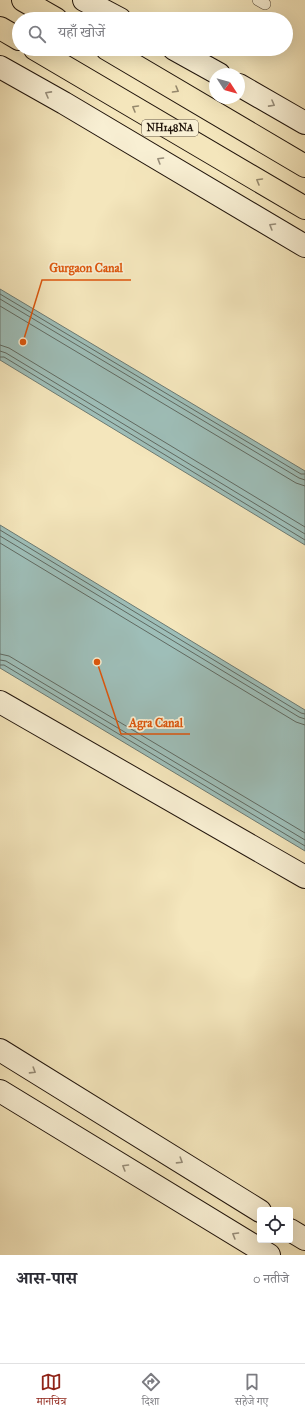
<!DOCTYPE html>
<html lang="hi">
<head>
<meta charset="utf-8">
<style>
  :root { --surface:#fff; --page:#f2f2f3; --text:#2b2b33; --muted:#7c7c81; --line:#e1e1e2; --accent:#8f2418 }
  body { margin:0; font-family:"IM FELL Great Primer","Noto Serif Devanagari",serif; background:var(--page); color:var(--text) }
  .controls { position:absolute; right:12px; bottom:12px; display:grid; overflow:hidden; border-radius:4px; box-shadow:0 4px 16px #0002 }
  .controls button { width:36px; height:36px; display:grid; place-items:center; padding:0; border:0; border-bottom:1px solid var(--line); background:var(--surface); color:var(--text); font:20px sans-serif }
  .compass { position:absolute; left:209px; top:68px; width:36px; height:36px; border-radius:50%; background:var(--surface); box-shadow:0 4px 16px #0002; rotate:126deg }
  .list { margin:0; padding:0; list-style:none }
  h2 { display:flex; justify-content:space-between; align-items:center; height:52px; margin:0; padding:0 16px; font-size:17px }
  h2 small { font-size:13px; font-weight:400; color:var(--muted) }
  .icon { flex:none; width:22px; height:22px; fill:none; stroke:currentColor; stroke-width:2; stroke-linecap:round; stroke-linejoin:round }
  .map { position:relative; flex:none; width:305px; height:1255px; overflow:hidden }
  .search { position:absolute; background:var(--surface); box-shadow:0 4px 16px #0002; left:12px; right:12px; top:12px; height:44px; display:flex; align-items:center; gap:10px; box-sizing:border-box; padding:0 14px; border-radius:22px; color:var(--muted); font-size:15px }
  .sheet { height:108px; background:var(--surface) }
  nav { display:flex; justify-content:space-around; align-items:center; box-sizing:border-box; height:56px; border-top:1px solid var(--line); background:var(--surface); font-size:11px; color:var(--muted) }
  nav a { display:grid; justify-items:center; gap:2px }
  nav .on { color:var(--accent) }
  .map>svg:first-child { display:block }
  .water { fill:#9ebeb8; stroke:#6c7a73 }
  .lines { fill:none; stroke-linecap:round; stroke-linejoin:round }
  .shore { stroke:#606a62; stroke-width:1 }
  .lane-casing { stroke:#564938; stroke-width:12 }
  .secondary-casing { stroke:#21150c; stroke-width:24 }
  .highway-casing { stroke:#21150c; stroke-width:24 }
  .lane { stroke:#f8efd3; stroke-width:11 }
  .secondary { stroke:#f8efd3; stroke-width:22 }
  .highway { stroke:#f4e6bc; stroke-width:22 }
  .oneway { stroke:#95886d }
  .oneway2 { stroke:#978d79 }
  .labels { text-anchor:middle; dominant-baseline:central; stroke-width:3.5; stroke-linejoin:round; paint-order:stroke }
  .shield { fill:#f8efd3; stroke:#625648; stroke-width:1 }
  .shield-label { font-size:10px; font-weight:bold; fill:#21150c }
  .leader { fill:none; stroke:#de560c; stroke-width:1.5 }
  .callout-dot { fill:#de560c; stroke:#f8efd3; stroke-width:1.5 }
  .callout-label { font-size:12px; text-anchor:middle; font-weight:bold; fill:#de560c; stroke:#f8efd3; stroke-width:3.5; stroke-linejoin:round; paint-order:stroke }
</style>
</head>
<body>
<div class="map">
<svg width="305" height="1255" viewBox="0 0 305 1255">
  <rect width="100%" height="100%" fill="#f4e6bc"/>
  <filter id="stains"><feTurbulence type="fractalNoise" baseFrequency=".005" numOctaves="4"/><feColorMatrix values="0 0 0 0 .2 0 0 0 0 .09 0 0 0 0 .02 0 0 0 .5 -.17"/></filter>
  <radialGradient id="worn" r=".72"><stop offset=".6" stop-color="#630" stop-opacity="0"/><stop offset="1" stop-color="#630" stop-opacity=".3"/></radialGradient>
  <g class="water">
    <path d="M0,289L305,471V545L0,360Z"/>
    <path d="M0,525L305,710V851L0,668Z"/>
  </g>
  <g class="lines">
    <g class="shore">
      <path d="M0,294L301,474H305"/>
      <path d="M0,299L299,478L305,480"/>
      <path d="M0,306L296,483L305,486"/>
      <path d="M0,345L9,348L305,527"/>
      <path d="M0,351L6,353L305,534"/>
      <path d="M0,357H4L305,540"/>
      <path d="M0,530L301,713L305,714"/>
      <path d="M0,536L299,717L305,719"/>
      <path d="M0,543L296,722L305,725"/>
      <path d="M0,654L9,656L305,833"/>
      <path d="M0,660L6,661L305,840"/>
      <path d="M0,665H4L305,846"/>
    </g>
    <g class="lane-casing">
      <path id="lane" d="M258,0L265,4"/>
    </g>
    <g class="secondary-casing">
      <g id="secondary">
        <path d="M84,0L120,19"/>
        <path d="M174,49L219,74"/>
        <path d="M0,67L64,103L305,246"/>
        <path d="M239,85L305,123"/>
        <path d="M0,702L305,877"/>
        <path d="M0,1050L260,1211"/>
        <path d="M0,1091L269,1255"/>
        <path d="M290,1230L305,1239"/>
      </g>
    </g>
    <g class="highway-casing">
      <g id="highway">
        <path d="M23,0L56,19"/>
        <path d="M0,28L19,39"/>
        <path d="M35,49L305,208"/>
        <path d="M107,49L305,166"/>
      </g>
    </g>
    <use href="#lane" class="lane"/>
    <use href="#secondary" class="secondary"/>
    <use href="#highway" class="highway"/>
  </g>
  <defs><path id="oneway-chevron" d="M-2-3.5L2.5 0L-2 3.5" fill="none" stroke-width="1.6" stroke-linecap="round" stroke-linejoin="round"/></defs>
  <g class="oneway">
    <use href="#oneway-chevron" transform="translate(176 90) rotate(30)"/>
    <use href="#oneway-chevron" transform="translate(135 108) rotate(-150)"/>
    <use href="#oneway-chevron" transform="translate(259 181) rotate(-150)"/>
  </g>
  <g class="oneway2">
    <use href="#oneway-chevron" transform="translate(48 94) rotate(-151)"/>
    <use href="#oneway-chevron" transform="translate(272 104) rotate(29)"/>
    <use href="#oneway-chevron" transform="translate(160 160) rotate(-149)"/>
    <use href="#oneway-chevron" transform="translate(272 226) rotate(-149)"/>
    <use href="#oneway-chevron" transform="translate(33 1071) rotate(32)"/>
    <use href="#oneway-chevron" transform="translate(180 1161) rotate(32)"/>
    <use href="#oneway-chevron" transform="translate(125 1167) rotate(-149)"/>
    <use href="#oneway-chevron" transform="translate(235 1235) rotate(-149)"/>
  </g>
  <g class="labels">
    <rect class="shield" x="142" y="120" width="56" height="16" rx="3"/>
    <g class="shield-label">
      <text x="170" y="128">NH148NA</text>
    </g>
  </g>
  <path class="leader" d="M23 342L42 280H131M97 662L121 734H190"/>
  <g class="callout-dot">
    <circle cx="23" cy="342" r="4"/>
    <circle cx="97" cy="662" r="4"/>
  </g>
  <g class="callout-label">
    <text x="86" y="272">Gurgaon Canal</text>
    <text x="156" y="727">Agra Canal</text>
  </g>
  <rect width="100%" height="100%" filter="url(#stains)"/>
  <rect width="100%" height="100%" fill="url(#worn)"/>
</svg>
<div class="controls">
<button><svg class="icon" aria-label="locate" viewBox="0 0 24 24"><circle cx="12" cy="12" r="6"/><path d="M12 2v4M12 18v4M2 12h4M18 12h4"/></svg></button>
</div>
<svg class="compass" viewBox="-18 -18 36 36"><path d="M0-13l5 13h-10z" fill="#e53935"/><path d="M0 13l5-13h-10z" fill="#7c7c81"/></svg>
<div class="search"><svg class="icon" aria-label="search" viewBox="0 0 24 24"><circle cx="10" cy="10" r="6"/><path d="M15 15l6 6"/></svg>यहाँ खोजें</div>
</div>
<section class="sheet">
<h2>आस-पास<small>0 नतीजे</small></h2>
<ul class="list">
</ul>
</section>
<nav>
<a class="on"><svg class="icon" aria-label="map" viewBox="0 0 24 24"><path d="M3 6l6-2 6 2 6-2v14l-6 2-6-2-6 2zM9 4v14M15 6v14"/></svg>मानचित्र</a>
<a><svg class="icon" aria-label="directions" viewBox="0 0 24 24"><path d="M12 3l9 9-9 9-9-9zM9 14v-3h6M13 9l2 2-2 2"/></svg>दिशा</a>
<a><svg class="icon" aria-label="saved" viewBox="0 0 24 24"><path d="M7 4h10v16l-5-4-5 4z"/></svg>सहेजे गए</a>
</nav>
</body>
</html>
